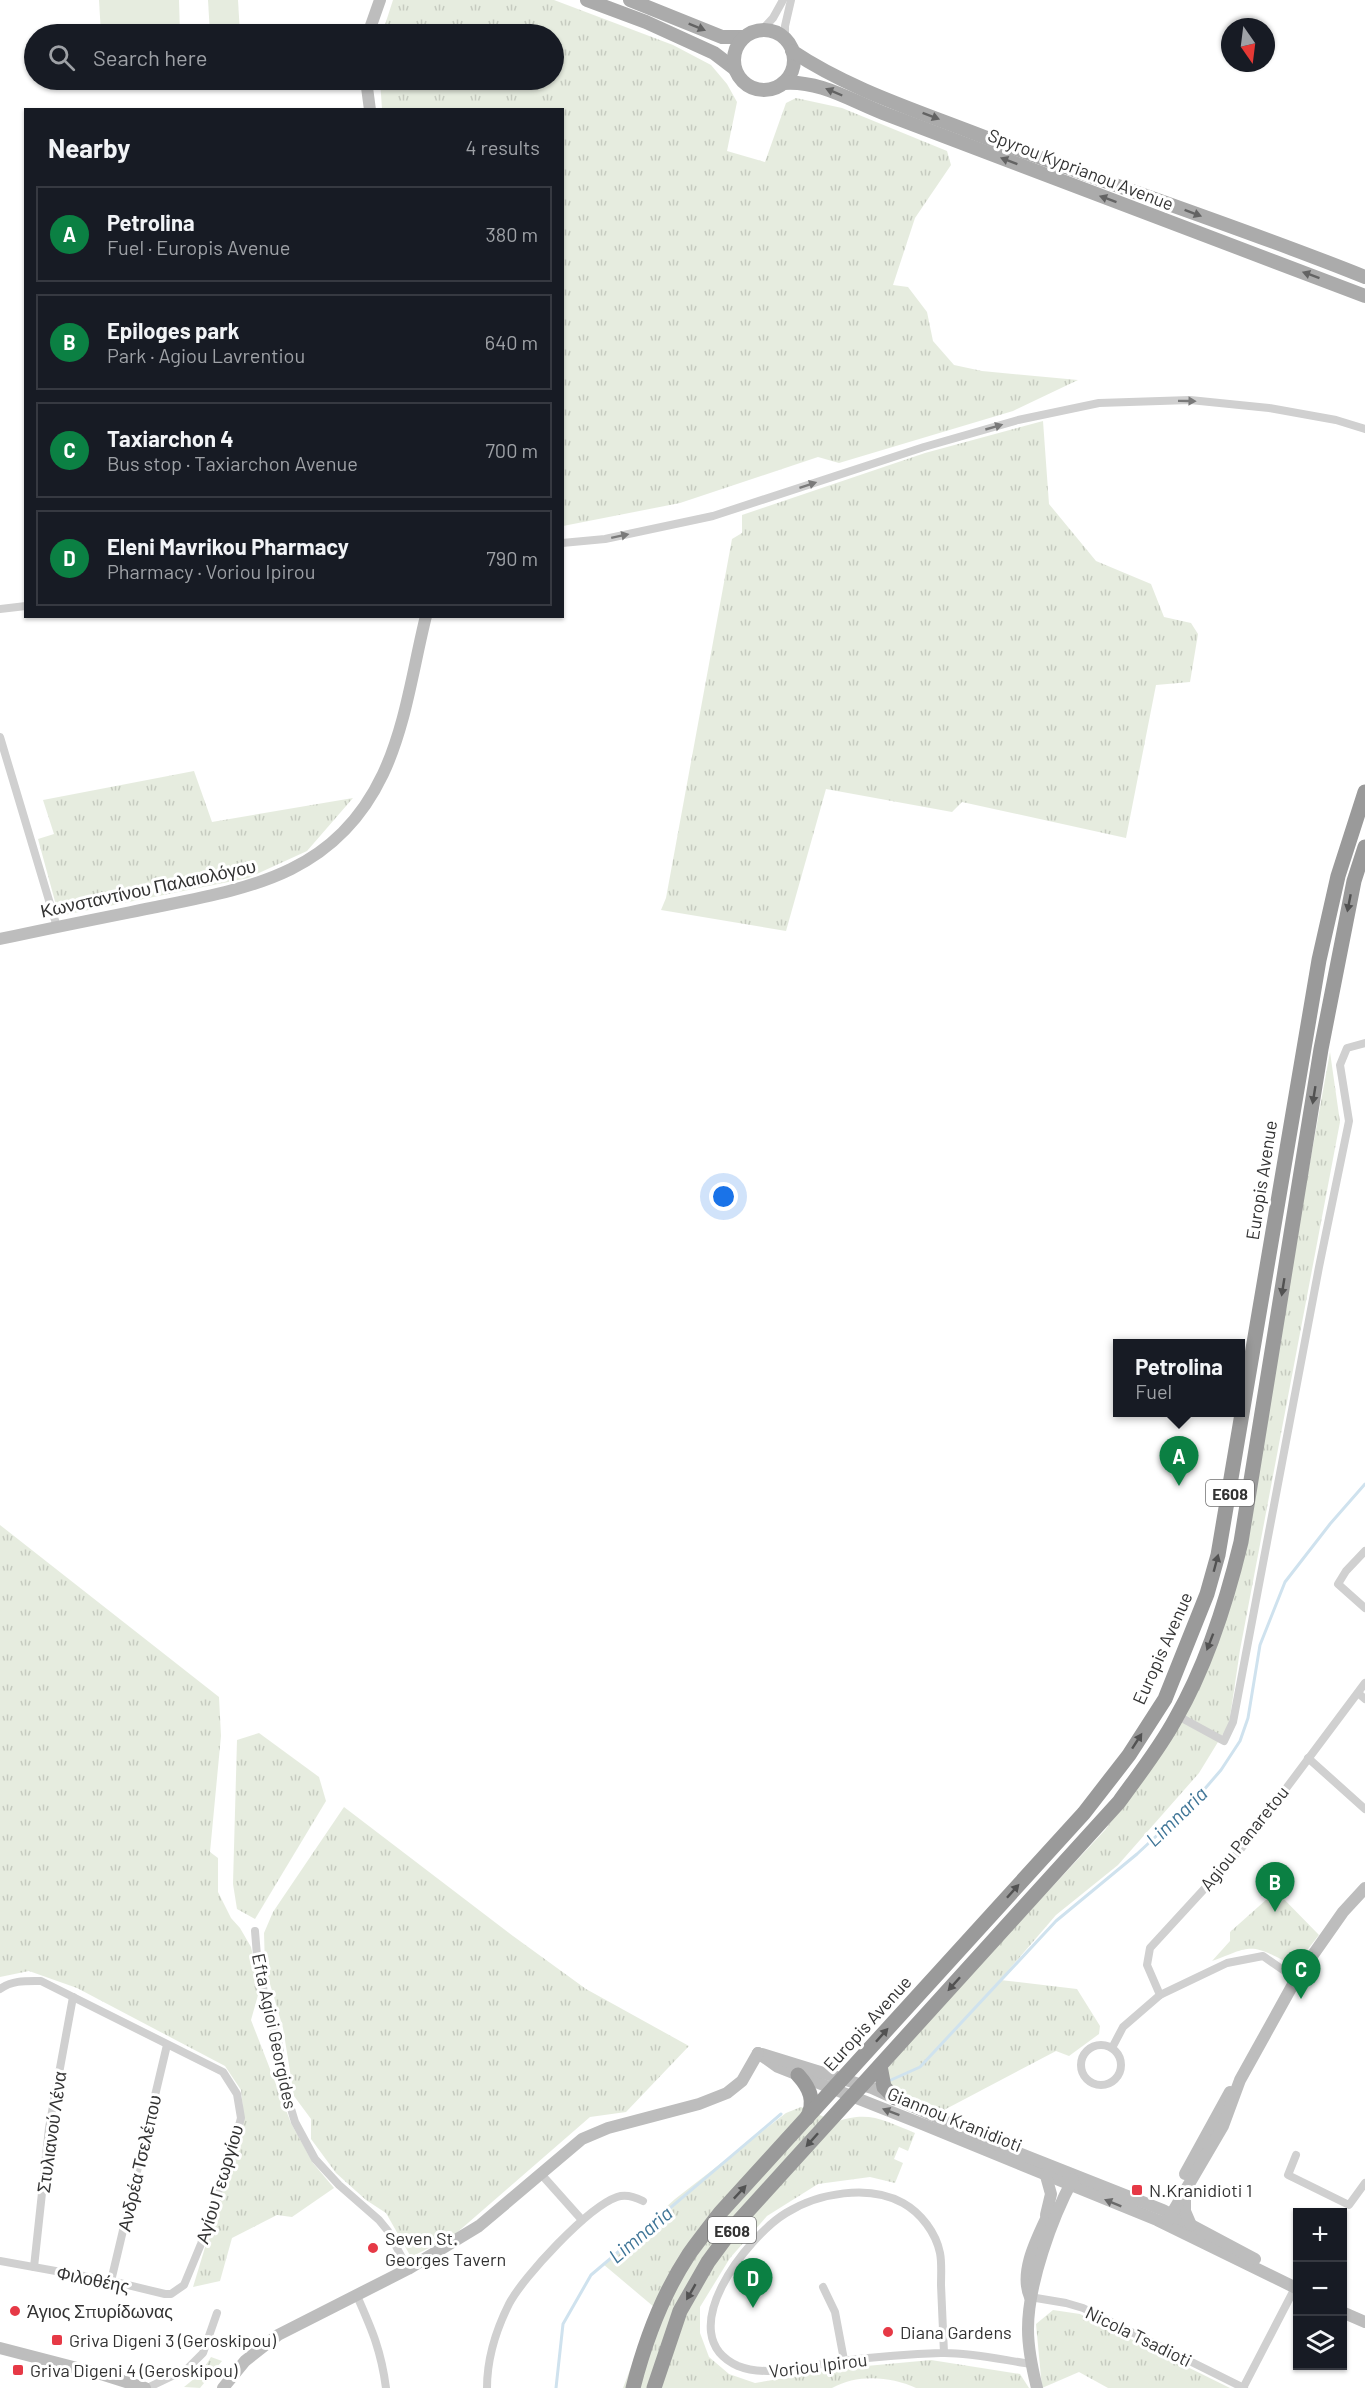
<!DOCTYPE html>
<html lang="en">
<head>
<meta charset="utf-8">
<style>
  :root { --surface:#171b24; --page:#20242c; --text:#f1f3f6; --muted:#9ea1a6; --line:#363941; --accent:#0b8043 }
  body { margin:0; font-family:Barlow,sans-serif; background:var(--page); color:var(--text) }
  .controls { position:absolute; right:18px; bottom:18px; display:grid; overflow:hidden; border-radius:0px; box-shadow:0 2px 4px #0004 }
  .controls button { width:54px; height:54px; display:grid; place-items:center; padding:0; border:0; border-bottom:2px solid var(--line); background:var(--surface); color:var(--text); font:30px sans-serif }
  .compass { position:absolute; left:1221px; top:18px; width:54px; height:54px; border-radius:50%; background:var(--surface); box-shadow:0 2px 4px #0004; rotate:166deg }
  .you { position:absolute; left:724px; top:1197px; width:21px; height:21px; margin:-15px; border:4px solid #fff; border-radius:50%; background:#1a73e8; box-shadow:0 0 0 9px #1a73e833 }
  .badge { display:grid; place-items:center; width:39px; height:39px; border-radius:50%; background:var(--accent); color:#fff; font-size:20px; font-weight:700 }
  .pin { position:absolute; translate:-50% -50px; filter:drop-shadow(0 2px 3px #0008) }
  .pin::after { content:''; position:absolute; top:32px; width:21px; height:18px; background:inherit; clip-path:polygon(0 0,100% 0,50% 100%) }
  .popup { position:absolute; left:1113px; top:1339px; width:132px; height:78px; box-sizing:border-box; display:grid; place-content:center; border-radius:0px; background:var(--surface); filter:drop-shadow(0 2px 4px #0005); font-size:20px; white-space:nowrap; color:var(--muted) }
  .popup b { font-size:22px; color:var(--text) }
  .popup::after { content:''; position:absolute; left:50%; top:100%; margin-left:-12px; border:12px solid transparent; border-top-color:var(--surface) }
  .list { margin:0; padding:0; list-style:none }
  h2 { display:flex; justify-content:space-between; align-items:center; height:78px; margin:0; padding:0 24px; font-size:26px }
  h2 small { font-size:20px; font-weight:400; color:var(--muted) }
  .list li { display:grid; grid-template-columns:39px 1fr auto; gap:18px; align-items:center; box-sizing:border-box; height:96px; margin:0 12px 12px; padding:0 12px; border:2px solid var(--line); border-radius:0px }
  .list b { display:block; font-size:22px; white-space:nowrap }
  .list p { margin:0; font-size:20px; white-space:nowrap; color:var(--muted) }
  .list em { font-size:20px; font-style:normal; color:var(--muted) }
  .icon { flex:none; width:33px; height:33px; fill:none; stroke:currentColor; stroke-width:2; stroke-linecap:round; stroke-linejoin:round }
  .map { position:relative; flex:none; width:1365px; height:2388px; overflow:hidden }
  .search { position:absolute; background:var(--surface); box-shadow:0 2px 4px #0004; left:24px; top:24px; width:540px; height:66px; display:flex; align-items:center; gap:15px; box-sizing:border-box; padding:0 21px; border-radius:33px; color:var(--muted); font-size:22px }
  .panel { position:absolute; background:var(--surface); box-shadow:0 2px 4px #0004; left:24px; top:108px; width:540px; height:510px; border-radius:0px }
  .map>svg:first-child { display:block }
  .grass { fill:url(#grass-tufts) }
  .pitch { fill:#e6ecdf }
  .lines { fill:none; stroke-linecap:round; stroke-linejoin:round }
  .stream { stroke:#cfe2ee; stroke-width:3 }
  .street { stroke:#d0d0d0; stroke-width:8 }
  .secondary { stroke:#bdbdbd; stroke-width:12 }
  .primary { stroke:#ababab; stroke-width:14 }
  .highway { stroke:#9a9a9a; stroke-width:15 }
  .oneway { fill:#636363 }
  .oneway2 { fill:#7a7a7a }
  .oneway3 { fill:#525252 }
  .oneway4 { fill:#6a6a6a }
  .poi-dot { fill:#e63946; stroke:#fff; stroke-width:2 }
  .labels { text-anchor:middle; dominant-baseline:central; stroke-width:6; stroke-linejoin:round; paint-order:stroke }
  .shield { fill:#fff; stroke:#707070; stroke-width:1.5 }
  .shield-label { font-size:16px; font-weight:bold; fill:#333 }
  .street-label { font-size:18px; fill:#333; stroke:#fff }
  .poi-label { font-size:18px; fill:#333; stroke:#fff; text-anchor:start }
  .water-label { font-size:20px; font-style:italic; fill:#3f7597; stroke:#fff }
</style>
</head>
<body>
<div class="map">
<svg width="1365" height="2388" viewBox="0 0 1365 2388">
  <defs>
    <pattern id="grass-tufts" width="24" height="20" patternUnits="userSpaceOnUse" patternTransform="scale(1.5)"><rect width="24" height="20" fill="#e6ecdf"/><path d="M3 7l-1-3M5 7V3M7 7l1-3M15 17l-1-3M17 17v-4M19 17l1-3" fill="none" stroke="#c6cbc0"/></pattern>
  </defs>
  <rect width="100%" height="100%" fill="#fff"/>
  <g class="grass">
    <path d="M393,0H554L673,45L711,65L727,84L737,102L727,151L765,162L786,103L796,98L842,108L947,151L951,165L915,218L893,285L908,287L927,312L933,341L954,365L982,371L1078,380L1013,411L839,463L818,457L680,503L563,526L562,110L382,109L380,80H554V34H382Z"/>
    <path d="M1043,421L1049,504L1096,561L1151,584L1164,617L1191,623L1198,634L1190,682L1156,685L1126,838L962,802L952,812L826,789L786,931L661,910L666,898L732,539L742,533V515L925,453Z"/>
    <path d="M194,771L212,822L353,798L307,851L248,878L59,916L38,839L54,834L43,800Z"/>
    <path d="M1330,1052L1340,1122L1240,1650L1229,1724L1199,1773L1118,1865L1056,1915L1000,1980L1077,1989L1100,2026L1099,2034L1069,2056L1056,2051L944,2110L888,2087L886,2070L931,2017L1105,1830L1168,1744L1235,1576Z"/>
    <path d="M0,1525L219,1697L221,1736L210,1852L218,1858V1892L231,1918L240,1928L251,1947L260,1988L251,2020L291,2123L313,2163L334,2188L292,2217L277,2215L232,2238L220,2281L193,2287L244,2119L241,2090L225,2066L77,1988L29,1971L0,1977Z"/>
    <path d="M259,1733L319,1777L326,1801L255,1919L237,1909L233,1884L237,1740Z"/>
    <path d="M344,1807L513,1936L586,1989L689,2046L626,2112L590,2117L453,2236L411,2257L386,2213L366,2200L336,2173L311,2139V2119L294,2096L283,2028L265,1967L264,1933L273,1912Z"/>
    <path d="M1276,1891L1319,1935L1301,1958L1286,1962C1249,1942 1250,1947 1212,1961L1230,1941V1932Z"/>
    <path d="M801,2107L836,2122C869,2110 885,2121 915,2133L908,2151L899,2147L894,2159L903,2163L895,2183L870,2177L818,2184L767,2216L730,2258L700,2307V2333L709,2357L729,2374L755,2383L845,2368L931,2360L1020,2374L1029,2388H916C890,2376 857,2374 832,2388H623L654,2307L603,2264L675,2199L786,2113Z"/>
    <path d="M1053,2310L1080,2314L1230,2388H1108L1079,2372L1042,2388L1036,2324Z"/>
    <path d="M211,2357L222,2361L200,2388L184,2387L200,2374Z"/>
  </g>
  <g class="pitch">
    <path d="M99,0H179L180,34H101Z"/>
    <path d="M208,0H238L240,34H210Z"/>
  </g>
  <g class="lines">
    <g class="stream">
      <path d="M891,2080L920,2067L1056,1921L1137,1854L1196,1799L1221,1770L1240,1741L1248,1718L1260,1645L1285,1582L1330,1524L1365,1484"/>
      <path d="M556,2388L563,2324L591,2275L781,2114"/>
    </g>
    <g class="street">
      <path d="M762,30L773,18L783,0"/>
      <path d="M785,39V26L791,0"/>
      <path d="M562,543L605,539L713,516L924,447L1018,420L1099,403L1190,400L1269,408L1336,420L1365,429"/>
      <path d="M0,609L26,606"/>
      <path d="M0,737L57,927"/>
      <path d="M1365,1551L1346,1571L1338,1584L1365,1608"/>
      <path d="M1358,1693L1365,1699"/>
      <path d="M1178,1716L1224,1741L1233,1722L1319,1267L1349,1121L1340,1065L1347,1048L1365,1043"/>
      <path d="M1308,1758L1365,1809"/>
      <path d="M255,1931L257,1956L268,2013L278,2041L288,2099L295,2122L315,2159L339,2185L379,2220L388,2231L408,2269"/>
      <path d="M0,1989C13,1980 26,1981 41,1981L223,2072L237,2094L241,2118L234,2144L201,2244L184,2285L171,2294H165L111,2281L0,2261"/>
      <path d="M1160,1995L1147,1965L1150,1948L1240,1850L1365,1683"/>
      <circle cx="1101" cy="2065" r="20"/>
      <path d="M1112,2048L1123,2027L1160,1995L1227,1963L1263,1956L1296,1979"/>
      <path d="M1296,2155L1288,2175L1349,2205L1365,2183"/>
      <path d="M541,2174L582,2220"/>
      <path d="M34,2267L49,2128L73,1997"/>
      <path d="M111,2281L167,2045"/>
      <path d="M823,2287L835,2312L844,2360"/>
      <path d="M357,2296C372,2330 381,2350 386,2388"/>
      <path d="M1030,2297L1066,2303L1083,2308L1244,2388"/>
      <path d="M944,2353C943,2330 942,2308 941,2285C941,2275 942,2263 940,2253C936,2233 921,2213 903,2203C869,2184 818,2193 786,2213C748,2236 669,2335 738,2366C767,2378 811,2365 841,2361C874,2357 908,2354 941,2353C969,2352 1003,2360 1031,2364"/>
      <path d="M147,2388L187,2369L203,2353L217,2313"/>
      <path d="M487,2388C487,2358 496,2330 509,2304C523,2277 588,2207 617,2197C626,2194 635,2197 643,2201"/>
      <path d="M1243,2388L1297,2284"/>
    </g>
    <g class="secondary">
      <path d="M368,34L380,0"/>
      <path d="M366,80L370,110"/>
      <path d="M0,939C50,928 101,918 151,908C250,888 335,875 383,774C406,725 413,668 426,616"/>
      <path d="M758,2053L778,2067L922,2124L1157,2220L1298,2289"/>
      <path d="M762,2054L872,2088L993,2143L1163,2210L1255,2259"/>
      <path d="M1185,2174L1230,2092"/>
      <path d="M1046,2176L1051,2194L1046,2215"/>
      <path d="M1185,2190V2211L1191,2225"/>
      <path d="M1168,2220L1223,2126L1240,2080L1296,1979L1343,1912L1365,1888"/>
      <path d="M1030,2297C1018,2270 1040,2233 1051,2208"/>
      <path d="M1342,2312L1365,2322"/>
      <path d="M0,2348L104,2375L145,2388"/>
      <path d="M223,2388L245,2361L278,2335L408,2269L479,2226L582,2139L608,2128L699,2104L727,2093L742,2081L758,2053"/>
      <path d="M1037,2388C1032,2368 1028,2349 1028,2329C1028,2284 1052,2218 1073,2179"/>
    </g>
    <g class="primary">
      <path d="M587,0L646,22L714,53L735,69"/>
      <path d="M630,0L722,37H744"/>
      <circle cx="764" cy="60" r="30"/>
      <path d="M792,51C847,88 912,109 974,133C1103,183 1236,225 1365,277"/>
      <path d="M783,83C819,80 850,100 883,113L1365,296"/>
    </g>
    <g class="highway">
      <path d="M880,2066L884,2087L895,2098"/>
      <path d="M798,2075C810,2088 816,2102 807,2118"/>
      <path d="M633,2388C645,2341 662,2295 689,2254C699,2240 710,2226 720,2213L1084,1813L1129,1755L1165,1699L1207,1594L1218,1555L1319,960L1338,876L1365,792"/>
      <path d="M654,2388L680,2311L708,2262L736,2224L1119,1802C1139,1774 1160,1748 1176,1718C1206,1666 1227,1600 1241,1542L1321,1049L1354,881L1365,847"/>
    </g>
  </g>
  <defs><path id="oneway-solid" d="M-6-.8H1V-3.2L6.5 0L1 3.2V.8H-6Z" transform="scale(1.5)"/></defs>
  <g class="oneway">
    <use href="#oneway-solid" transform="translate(697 27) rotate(22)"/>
    <use href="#oneway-solid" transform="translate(834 92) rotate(-157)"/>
    <use href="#oneway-solid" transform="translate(931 116) rotate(21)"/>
    <use href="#oneway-solid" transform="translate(1009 161) rotate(-159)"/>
    <use href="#oneway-solid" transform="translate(1108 199) rotate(-160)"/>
    <use href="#oneway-solid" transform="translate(1193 213) rotate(21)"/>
    <use href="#oneway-solid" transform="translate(1311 275) rotate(-160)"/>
  </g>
  <g class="oneway2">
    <use href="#oneway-solid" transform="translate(1187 401) rotate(1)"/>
    <use href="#oneway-solid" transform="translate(994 427) rotate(-16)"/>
    <use href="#oneway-solid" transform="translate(808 485) rotate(-18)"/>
    <use href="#oneway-solid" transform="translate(620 536) rotate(-12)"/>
  </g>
  <g class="oneway3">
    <use href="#oneway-solid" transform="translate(1349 903) rotate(101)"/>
    <use href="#oneway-solid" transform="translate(1314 1095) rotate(99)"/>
    <use href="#oneway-solid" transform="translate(1283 1287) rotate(99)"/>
    <use href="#oneway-solid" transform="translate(1216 1563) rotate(-75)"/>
    <use href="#oneway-solid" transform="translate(1210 1642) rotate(111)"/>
    <use href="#oneway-solid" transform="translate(1137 1741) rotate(-57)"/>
    <use href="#oneway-solid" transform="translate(1013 1891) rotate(-48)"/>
    <use href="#oneway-solid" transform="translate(954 1984) rotate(132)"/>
    <use href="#oneway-solid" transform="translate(882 2035) rotate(-48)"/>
    <use href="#oneway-solid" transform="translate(812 2140) rotate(132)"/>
    <use href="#oneway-solid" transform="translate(740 2192) rotate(-47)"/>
    <use href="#oneway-solid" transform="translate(691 2292) rotate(120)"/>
  </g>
  <g class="oneway4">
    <use href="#oneway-solid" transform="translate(891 2112) rotate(-159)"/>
    <use href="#oneway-solid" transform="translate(1113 2203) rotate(-158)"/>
  </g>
  <g class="poi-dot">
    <rect x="1131" y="2184" width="12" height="12" rx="3"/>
    <circle cx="373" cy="2248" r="6"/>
    <circle cx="15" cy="2311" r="6"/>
    <circle cx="888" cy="2332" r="6"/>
    <rect x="51" y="2334" width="12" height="12" rx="3"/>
    <rect x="12" y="2364" width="12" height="12" rx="3"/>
  </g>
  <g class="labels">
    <g class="shield">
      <rect x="1206" y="1480" width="48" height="26" rx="4.5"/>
      <rect x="708" y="2217" width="48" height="26" rx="4.5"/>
    </g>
    <g class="shield-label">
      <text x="1230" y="1493">E608</text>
      <text x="732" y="2230">E608</text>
    </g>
    <g class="street-label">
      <text transform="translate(1081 169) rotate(21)">Spyrou Kyprianou Avenue</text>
      <text transform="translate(148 888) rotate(-12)">Κωνσταντίνου Παλαιολόγου</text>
      <text transform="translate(1261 1180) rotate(-81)">Europis Avenue</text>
      <text transform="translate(1162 1648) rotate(-66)">Europis Avenue</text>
      <text transform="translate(1244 1838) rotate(-51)">Agiou Panaretou</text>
      <text transform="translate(867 2023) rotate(-48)">Europis Avenue</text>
      <text transform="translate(275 2031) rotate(78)">Efta Agioi Georgides</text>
      <text transform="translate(955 2119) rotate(22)">Giannou Kranidioti</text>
      <text transform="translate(51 2132) rotate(-82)">Στυλιανού Λένα</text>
      <text transform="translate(139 2163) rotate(-77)">Ανδρέα Τσελέπου</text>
      <text transform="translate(219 2184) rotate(-73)">Αγίου Γεωργίου</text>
      <text transform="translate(93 2279) rotate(11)">Φιλοθέης</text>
      <text transform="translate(1139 2336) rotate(26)">Nicola Tsadioti</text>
      <text transform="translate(818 2365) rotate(-7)">Voriou Ipirou</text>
    </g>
    <g class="poi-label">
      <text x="1149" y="2190">N.Kranidioti 1</text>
      <text x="385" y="2238">Seven St.<tspan x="385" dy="21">Georges Tavern</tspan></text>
      <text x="27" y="2311">Άγιος Σπυρίδωνας</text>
      <text x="900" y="2332">Diana Gardens</text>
      <text x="69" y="2340">Griva Digeni 3 (Geroskipou)</text>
      <text x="30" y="2370">Griva Digeni 4 (Geroskipou)</text>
    </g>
    <g class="water-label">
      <text transform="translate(1176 1816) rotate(-44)">Limnaria</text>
      <text transform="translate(640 2234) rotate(-40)">Limnaria</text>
    </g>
  </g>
</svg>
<div class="controls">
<button>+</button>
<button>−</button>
<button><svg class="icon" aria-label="layers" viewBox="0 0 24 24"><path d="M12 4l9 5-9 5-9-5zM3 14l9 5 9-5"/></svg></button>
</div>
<svg class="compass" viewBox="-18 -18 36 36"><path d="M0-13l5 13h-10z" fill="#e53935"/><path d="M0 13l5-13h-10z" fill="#9ea1a6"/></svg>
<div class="you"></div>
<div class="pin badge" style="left:1179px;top:1486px">A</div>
<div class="popup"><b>Petrolina</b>Fuel</div>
<div class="pin badge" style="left:1275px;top:1912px">B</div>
<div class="pin badge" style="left:1301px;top:1999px">C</div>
<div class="pin badge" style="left:753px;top:2308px">D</div>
<div class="search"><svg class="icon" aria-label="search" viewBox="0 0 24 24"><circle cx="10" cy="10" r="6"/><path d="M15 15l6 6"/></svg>Search here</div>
<section class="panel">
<h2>Nearby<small>4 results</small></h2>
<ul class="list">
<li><span class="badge">A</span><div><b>Petrolina</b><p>Fuel · Europis Avenue</p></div><em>380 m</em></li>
<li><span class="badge">B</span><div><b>Epiloges park</b><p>Park · Agiou Lavrentiou</p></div><em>640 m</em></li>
<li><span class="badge">C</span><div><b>Taxiarchon 4</b><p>Bus stop · Taxiarchon Avenue</p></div><em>700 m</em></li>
<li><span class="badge">D</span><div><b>Eleni Mavrikou Pharmacy</b><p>Pharmacy · Voriou Ipirou</p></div><em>790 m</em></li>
</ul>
</section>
</div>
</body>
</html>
